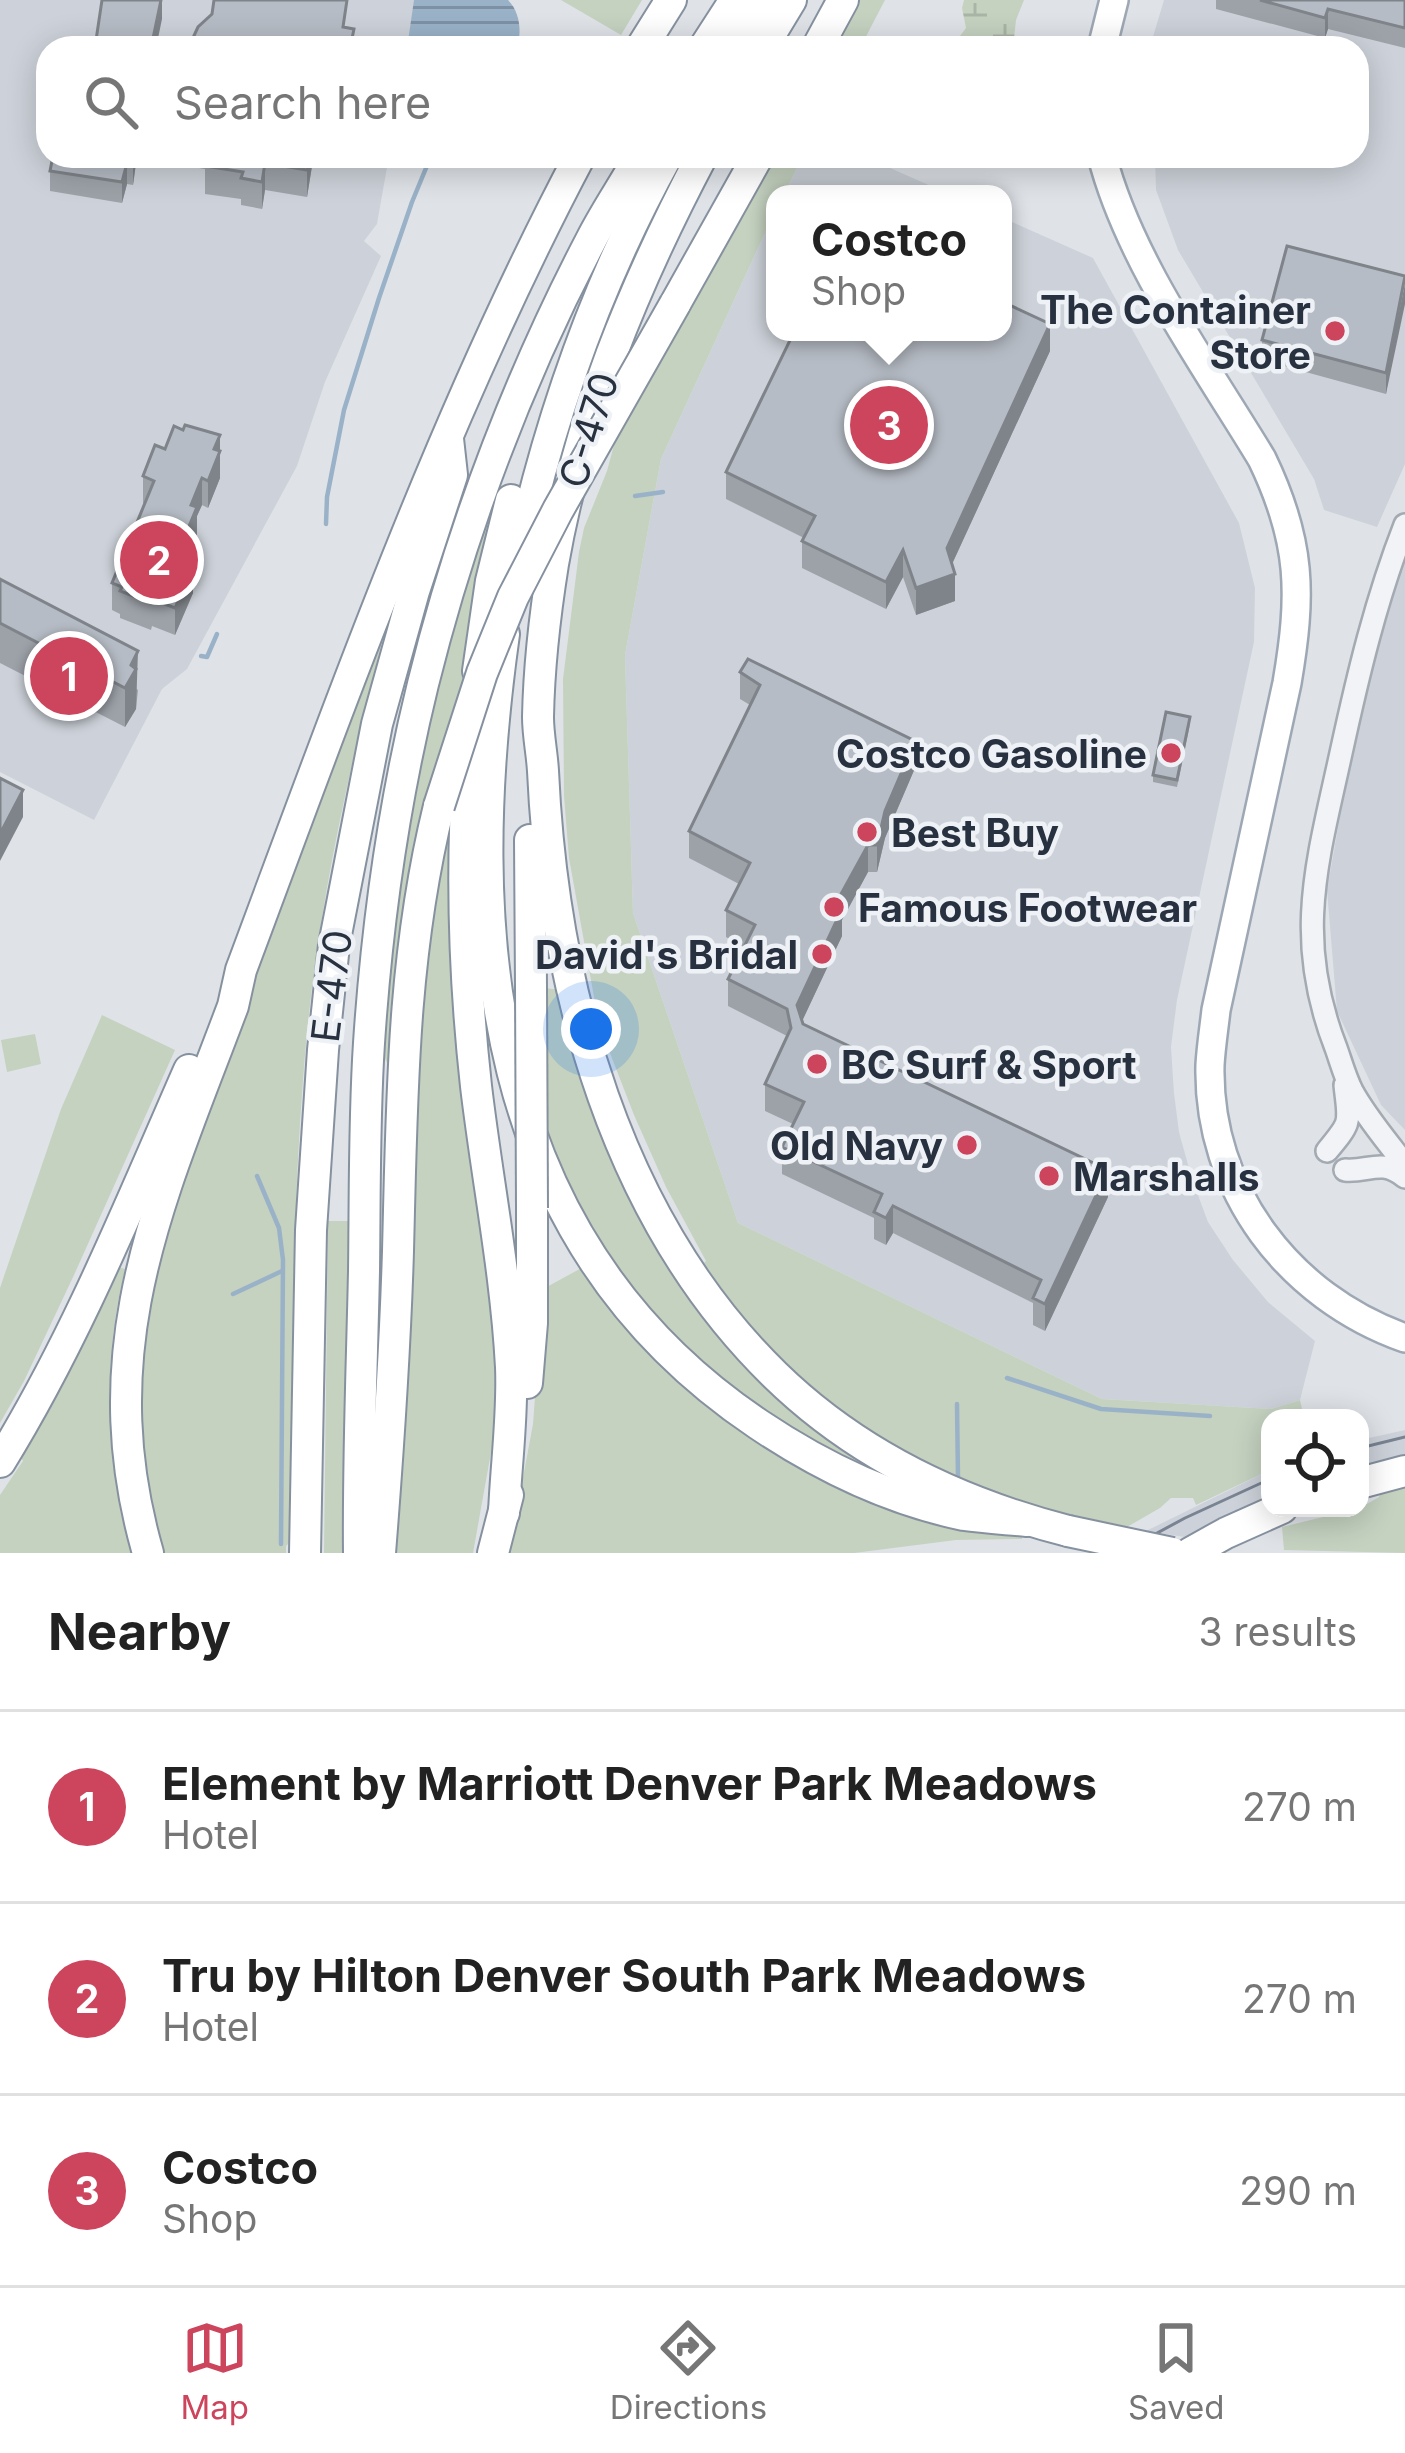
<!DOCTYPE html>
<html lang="en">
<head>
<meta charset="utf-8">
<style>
  :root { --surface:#fff; --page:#f2f2f2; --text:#222; --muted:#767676; --line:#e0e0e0; --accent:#cd445d }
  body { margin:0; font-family:Inter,sans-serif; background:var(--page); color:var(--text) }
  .controls { position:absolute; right:36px; bottom:36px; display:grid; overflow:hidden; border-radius:24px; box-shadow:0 6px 30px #0003 }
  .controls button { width:108px; height:108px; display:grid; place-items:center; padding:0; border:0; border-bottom:3px solid var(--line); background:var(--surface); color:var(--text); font:60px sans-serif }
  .you { position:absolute; left:591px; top:1029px; width:42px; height:42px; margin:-30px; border:9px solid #fff; border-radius:50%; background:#1a73e8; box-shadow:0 0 0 18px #1a73e833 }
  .badge { display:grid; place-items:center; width:78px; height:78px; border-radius:50%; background:var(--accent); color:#fff; font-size:39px; font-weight:700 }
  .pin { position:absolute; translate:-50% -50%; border:6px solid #fff; box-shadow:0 3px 12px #0006 }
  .popup { position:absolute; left:766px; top:185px; width:246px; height:156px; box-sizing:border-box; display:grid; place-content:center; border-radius:24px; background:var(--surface); filter:drop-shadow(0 3px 9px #0005); font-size:39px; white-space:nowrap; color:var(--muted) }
  .popup b { font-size:45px; color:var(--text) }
  .popup::after { content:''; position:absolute; left:50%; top:100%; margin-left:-24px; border:24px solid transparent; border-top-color:var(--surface) }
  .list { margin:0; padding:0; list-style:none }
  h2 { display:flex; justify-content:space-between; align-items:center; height:156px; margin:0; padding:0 48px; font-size:51px }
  h2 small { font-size:39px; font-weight:400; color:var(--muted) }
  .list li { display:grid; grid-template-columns:78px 1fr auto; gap:36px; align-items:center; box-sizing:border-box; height:192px; padding:0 48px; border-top:3px solid var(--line) }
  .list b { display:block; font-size:45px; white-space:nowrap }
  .list p { margin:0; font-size:39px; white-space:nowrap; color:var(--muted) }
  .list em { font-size:39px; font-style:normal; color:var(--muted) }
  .icon { flex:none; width:66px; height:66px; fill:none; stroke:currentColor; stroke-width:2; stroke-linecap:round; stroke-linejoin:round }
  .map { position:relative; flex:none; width:1405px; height:1553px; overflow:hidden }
  .search { position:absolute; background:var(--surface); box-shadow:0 6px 30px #0003; left:36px; right:36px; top:36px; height:132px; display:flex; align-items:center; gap:30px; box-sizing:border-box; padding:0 42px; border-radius:36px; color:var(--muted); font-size:45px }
  .sheet { height:732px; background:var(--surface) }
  nav { display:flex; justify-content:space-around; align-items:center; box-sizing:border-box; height:168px; border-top:3px solid var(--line); background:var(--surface); font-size:33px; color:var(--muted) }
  nav a { display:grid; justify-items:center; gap:6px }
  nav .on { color:var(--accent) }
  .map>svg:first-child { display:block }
  .built { fill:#cdd2da }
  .grass { fill:#c5d2c0 }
  .wetland { fill:url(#wetland-marsh) }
  .water { fill:url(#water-rules) }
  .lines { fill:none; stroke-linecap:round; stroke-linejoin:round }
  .stream { stroke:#9ab2c8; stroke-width:4.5 }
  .minor-casing { stroke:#a4aab2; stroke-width:26 }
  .major-casing { stroke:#9ea8b4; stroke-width:32 }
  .highway-casing { stroke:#86919f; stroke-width:34 }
  .minor { stroke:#f2f3f6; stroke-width:21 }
  .major { stroke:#fff; stroke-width:27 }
  .highway { stroke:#fff; stroke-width:30 }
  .tram { stroke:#798392; stroke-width:3 }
  .highway-bridge-casing { stroke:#86919f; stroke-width:34; stroke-linecap:butt }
  .highway-bridge { stroke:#fff; stroke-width:30 }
  .wall { fill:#9da2a9 }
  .shaded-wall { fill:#7f848a }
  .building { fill:#b6bcc5; stroke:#7f848a; stroke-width:3 }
  .poi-dot { fill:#cd445d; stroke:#eef2f6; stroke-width:4.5 }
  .labels { text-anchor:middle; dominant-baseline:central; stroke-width:9; stroke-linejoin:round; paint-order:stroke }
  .poi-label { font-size:39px; font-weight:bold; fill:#28313f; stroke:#eef2f6; text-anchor:end }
  .street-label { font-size:39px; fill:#28313f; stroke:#eef2f6 }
</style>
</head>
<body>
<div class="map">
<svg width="1405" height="1553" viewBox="0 0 1405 1553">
  <defs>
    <pattern id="wetland-marsh" width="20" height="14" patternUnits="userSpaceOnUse" patternTransform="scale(3)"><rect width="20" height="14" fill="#c5d2c0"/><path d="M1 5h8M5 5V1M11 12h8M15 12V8" fill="none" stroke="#a9b5a6"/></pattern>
    <pattern id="water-rules" width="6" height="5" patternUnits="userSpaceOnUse" patternTransform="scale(3)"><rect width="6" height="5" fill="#9ab2c8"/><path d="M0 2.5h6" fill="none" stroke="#7e91a4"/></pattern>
  </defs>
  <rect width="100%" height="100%" fill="#dfe3e8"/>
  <g class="built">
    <path d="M0,0H415L407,48H48V156H389L377,224L364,241L381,256L325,382L297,466L187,669L162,689L94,820L0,772Z"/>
    <path d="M1164,0H1405V464L1377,527L1324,510L1314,479L1178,250L1156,190L1155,156H1357V48H1152V40Z"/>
    <path d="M803,156H863L949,194H784Z"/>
    <path d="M775,211V332H1003V218L1093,258L1239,523L1255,588L1254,642L1177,1000L1171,1047L1174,1093L1179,1132L1192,1179L1208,1222L1233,1260L1268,1302L1315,1341L1300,1400L1271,1409L1102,1399L738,1223L633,913L625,655L661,459Z"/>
    <path d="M1405,550V1130L1381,1105L1337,1011L1327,890L1355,732Z"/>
    <path d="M1405,1430V1462L1360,1471V1440Z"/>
    <path d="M1270,1470V1502L1191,1538L1146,1531Z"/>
  </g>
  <g class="grass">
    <path d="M561,0H642L621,35Z"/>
    <path d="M855,0H885L860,48H829Z"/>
    <path d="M770,156H803L784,194H775V211L661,459L625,655L633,913L738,1223L1102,1399L1271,1409L1300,1400L1304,1418H1270V1470L1196,1505L1193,1498H1171L1160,1508L1127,1527C1088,1518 1048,1511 1011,1499C881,1456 779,1377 704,1263L706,1261L666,1187L634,1115L610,1053L594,997L569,858L564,796L563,679L579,552L584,528L607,471L621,419Z"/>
    <path d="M497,485L504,488L393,1065L388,1064L381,1052L387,971L405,834L439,670Z"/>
    <path d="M378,644L381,646C345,784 315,924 304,1067C291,1224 293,1382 292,1540L286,1546V1553H160L142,1471L139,1336L171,1204Z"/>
    <path d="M456,781L485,1254L496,1363L495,1430L473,1553H396L416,998Z"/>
    <path d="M545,988L560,990L671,1267L909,1488L789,1433L710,1375L626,1287L564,1188L522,1043Z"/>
    <path d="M102,1015L175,1050L74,1275L24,1381L0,1423V1288L61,1109Z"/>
    <path d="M35,1034L41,1064L7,1072L1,1040Z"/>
    <path d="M328,1221H353L347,1553H324Z"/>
    <path d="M111,1265L125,1269C102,1362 106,1461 132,1553H0V1495L23,1461L18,1451Z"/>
    <path d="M587,1265L701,1392L975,1526L1022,1536V1539L956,1540L854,1553H503L522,1483L533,1424L543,1289Z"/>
    <path d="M1405,1480V1553L1284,1550L1282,1527L1360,1508L1379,1497L1380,1493Z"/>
  </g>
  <path class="wetland" d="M964,0H1024L1016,20L1013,48H951L966,28L962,8Z"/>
  <path class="water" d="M414,0H508C520,12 522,32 517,48H407Z"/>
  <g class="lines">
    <g class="stream">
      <path d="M635,496L663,492"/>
      <path d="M326,524L327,497L344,410L379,298L412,202L431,156"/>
      <path d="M201,656L207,657L217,634"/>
      <path d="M257,1176L279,1228L283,1260L281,1544"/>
      <path d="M233,1294L282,1271"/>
      <path d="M1007,1378L1101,1409L1210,1416"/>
      <path d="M957,1404L958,1479"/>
    </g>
    <g class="minor-casing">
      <g id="minor">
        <path d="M1405,525C1376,599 1358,675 1341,753C1317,863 1293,938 1336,1048C1341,1062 1345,1077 1352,1091C1366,1117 1387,1141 1405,1165"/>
        <path d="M1327,1151C1353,1120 1349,1123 1345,1085"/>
        <path d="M1345,1170C1370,1172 1381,1158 1405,1177"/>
      </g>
    </g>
    <g class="major-casing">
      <g id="major">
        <path d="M1102,48L1114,0"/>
        <path d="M1102,156C1129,261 1206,366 1262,459C1302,542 1302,595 1287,683L1216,1010C1214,1028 1211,1047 1210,1065C1207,1190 1289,1297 1405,1338"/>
      </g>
    </g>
    <g class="highway-casing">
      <g id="highway">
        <path d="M641,48L671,0"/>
        <path d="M704,48L735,0"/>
        <path d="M729,48L759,0"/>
        <path d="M762,48L791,0"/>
        <path d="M817,48L843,0"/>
        <path d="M702,156C634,285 578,420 553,564C545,614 539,666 538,717C538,735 542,753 543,771C553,988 616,1220 775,1375C857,1455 959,1503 1068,1531"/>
        <path d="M675,304L758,156"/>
        <path d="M513,587C543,437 593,290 667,156"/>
        <path d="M504,634C462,932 484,1240 758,1424C819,1465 891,1500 964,1515C985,1518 1006,1519 1027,1521"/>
        <path d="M478,671L491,581L511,500"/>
        <path d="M471,730C460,849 463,968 476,1086C487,1179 506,1273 511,1367C513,1416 506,1464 504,1513"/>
        <path d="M530,840L531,988"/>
        <path d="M527,1383L532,1323V1208"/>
        <path d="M0,1462C76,1339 131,1202 189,1070"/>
        <path d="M1360,1483L1405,1471"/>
        <path d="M148,1553C88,1345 162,1196 233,1006L241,970C344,694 442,417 580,156"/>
        <path d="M305,1553L311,1230L323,1050L334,945L377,724L414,591L452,475L448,439"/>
        <path d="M359,1553C358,1459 362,1365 364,1271C365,1195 364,1119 369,1043C377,922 394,802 423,684C461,531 517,382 590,242C605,212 624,185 640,156"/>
        <path d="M380,1553C388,1453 395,1352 398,1251C402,1097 402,957 439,806"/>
        <path d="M493,1553L508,1495"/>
        <path d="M1190,1553L1226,1533L1282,1508"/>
      </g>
    </g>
    <use href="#minor" class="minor"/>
    <use href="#major" class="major"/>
    <use href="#highway" class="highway"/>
    <g class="tram">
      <path d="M1360,1448L1405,1437"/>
      <path d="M1120,1553L1185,1518L1270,1479"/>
    </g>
    <g class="highway-bridge-casing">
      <g id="highway-bridge">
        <path d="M439,806L482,673L513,597L558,510L675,304"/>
        <path d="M531,988L532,1208"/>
        <path d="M1068,1531L1172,1553"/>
      </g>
    </g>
    <use href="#highway-bridge" class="highway-bridge"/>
  </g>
  <g class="wall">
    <path d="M1216,0H1405V48L1328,29L1325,38L1216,9Z"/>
    <path d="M137,156L133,185L127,184L122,203L50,191V171Z"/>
    <path d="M199,156H324L322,167L312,166L307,197L265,190L262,209L241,205V199L205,194V169L199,168Z"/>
    <path d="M1405,276L1386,394L1262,360V340Z"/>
    <path d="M1050,351L952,564L955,601L916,615L903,577L886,609L802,568V541L804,538L726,499V472Z"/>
    <path d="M183,430L220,435V478L208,508L202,505L197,516V534L185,563L193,593L175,635L152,626L151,630L120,618V614L112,610V583L145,504L143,503V476Z"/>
    <path d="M0,579L138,690L136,709L125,727L0,663Z"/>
    <path d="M740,672L915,768L885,838L877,872H868L842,920V936L802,1021L803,1024L1108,1197L1045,1331L1033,1325V1303L893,1233L886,1245L874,1239V1218L782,1174V1147L793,1124L765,1111V1084L787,1036L728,1006V979L744,947L726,937V910L739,884L689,858V831L750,705L740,699Z"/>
    <path d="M1190,724L1177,787L1153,782V775Z"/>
  </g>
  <g class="shaded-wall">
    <path d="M162,0V19L156,48H151Z"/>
    <path d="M1328,9V29L1325,38V18Z"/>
    <path d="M134,156H137L133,185V164Z"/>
    <path d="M309,156H312V166L307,197V170Z"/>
    <path d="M127,163V184L122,203V182Z"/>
    <path d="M265,163V190L262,209V182Z"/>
    <path d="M1405,284V304L1386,394V373Z"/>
    <path d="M1050,324V351L947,575V548Z"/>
    <path d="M220,435V478L208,508V481L214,449Z"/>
    <path d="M202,478V505L197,516V534L175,587V560L191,505Z"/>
    <path d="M903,550V577L886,609V582Z"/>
    <path d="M193,566V593L175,635V608Z"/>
    <path d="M955,574V601L916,615V588Z"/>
    <path d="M138,651L136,709L125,727V688L131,665Z"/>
    <path d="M915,741V768L885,838L877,872V845L885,811Z"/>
    <path d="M23,790V817L0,861V834Z"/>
    <path d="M868,845V872L842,920V936L797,1032V1005L835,905Z"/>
    <path d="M1108,1170V1197L1045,1331V1304Z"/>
    <path d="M893,1206V1233L886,1245V1218Z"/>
  </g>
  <g class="building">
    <path d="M102,0H161L151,48H93L95,47Z"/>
    <path d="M214,0H347L343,27L354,29L350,48H191L192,40L198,27L212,14Z"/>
    <path d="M1260,0H1405V28L1328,9L1325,18Z"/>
    <path d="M53,156H134L133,164L127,163L122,182L50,171Z"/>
    <path d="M206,156H309L307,170L265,163L262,182L241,178L243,172L205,166Z"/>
    <path d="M876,189L886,194H862V193Z"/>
    <path d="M1287,246L1405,276L1386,373L1262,340Z"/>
    <path d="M1003,302L1050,324L947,548L955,574L916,588L903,550L886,582L802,541L815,516L726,472L794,332H1003Z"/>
    <path d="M185,425L220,435L214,449L220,451L208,481L202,478L191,505L197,507L175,560L193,566L175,608L152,599L151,603L120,591L122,587L112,583L154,481L143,476L155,445L165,449L174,426L183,430Z"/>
    <path d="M0,579L138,651L131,665L136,669L125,688L0,623Z"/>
    <path d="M748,659L915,741L885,811L877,845H868L835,905L842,909L797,1005L803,1024L1108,1170L1045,1304L1033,1298L1041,1280L893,1206L886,1218L874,1212L882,1194L782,1147L804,1102L765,1084L791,1028L787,1009L728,979L755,925L726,910L750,863L689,831L760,685L740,672Z"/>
    <path d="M1166,712L1190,717L1177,780L1153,775Z"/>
    <path d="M0,778L23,790L0,834Z"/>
  </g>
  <g class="poi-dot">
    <circle cx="1335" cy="331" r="12"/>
    <circle cx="1171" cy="753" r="12"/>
    <circle cx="867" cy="832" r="12"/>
    <circle cx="834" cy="907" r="12"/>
    <circle cx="822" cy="954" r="12"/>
    <circle cx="817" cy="1064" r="12"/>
    <circle cx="967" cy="1145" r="12"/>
    <circle cx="1049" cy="1176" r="12"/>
  </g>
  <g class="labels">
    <g class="poi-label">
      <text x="1311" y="309">The Container<tspan x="1311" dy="45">Store</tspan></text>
      <text x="1147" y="753">Costco Gasoline</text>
      <text x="891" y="832" text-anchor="start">Best Buy</text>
      <text x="858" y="907" text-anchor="start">Famous Footwear</text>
      <text x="798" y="954">David's Bridal</text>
      <text x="841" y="1064" text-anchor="start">BC Surf &amp; Sport</text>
      <text x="943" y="1145">Old Navy</text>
      <text x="1073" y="1176" text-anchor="start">Marshalls</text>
    </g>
    <g class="street-label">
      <text transform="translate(588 430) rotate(-73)">C-470</text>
      <text transform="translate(331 986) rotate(-83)">E-470</text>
    </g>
  </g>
</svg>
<div class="controls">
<button><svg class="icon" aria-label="locate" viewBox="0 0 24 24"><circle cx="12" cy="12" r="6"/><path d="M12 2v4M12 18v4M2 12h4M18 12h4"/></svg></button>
</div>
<div class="you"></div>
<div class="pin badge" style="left:69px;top:676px">1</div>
<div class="pin badge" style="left:159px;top:560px">2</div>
<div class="pin badge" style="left:889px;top:425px">3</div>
<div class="popup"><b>Costco</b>Shop</div>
<div class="search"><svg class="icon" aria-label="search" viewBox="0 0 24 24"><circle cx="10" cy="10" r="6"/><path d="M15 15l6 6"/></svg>Search here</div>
</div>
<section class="sheet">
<h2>Nearby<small>3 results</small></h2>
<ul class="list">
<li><span class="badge">1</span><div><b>Element by Marriott Denver Park Meadows</b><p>Hotel</p></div><em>270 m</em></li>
<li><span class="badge">2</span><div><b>Tru by Hilton Denver South Park Meadows</b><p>Hotel</p></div><em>270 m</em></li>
<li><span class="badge">3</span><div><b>Costco</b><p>Shop</p></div><em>290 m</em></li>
</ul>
</section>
<nav>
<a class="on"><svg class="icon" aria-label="map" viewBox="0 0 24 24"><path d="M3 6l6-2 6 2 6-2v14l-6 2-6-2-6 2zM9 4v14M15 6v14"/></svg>Map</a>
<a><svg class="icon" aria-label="directions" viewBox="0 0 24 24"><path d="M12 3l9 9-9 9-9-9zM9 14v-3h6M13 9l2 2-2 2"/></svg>Directions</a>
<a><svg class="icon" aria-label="saved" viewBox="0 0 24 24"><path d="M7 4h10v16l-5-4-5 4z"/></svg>Saved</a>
</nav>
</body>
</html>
